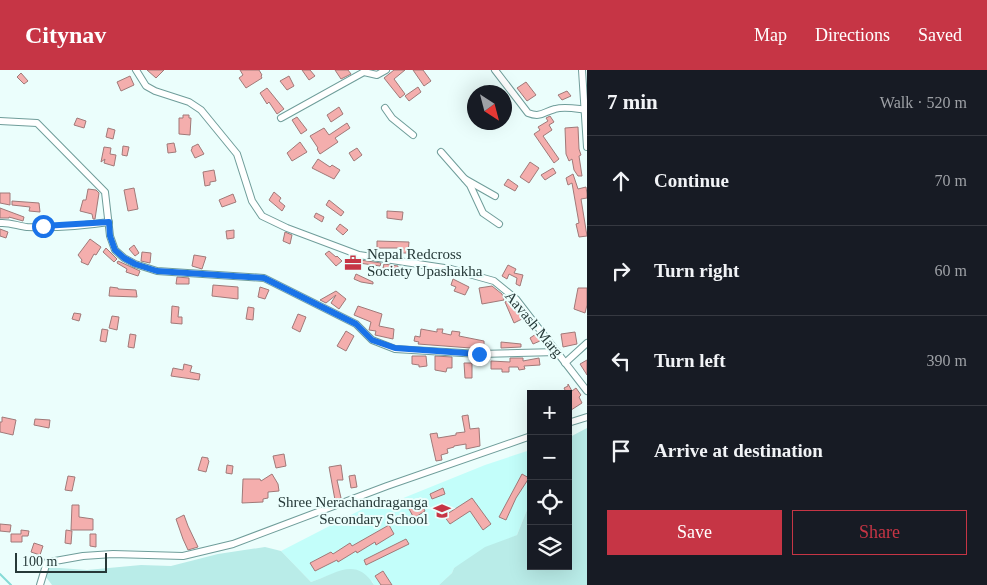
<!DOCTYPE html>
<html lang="en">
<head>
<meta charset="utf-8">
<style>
  :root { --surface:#171b24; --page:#242831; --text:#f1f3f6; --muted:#9ea1a6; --line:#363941; --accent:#c63545 }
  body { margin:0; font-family:"Times New Roman",serif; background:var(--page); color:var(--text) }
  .controls { position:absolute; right:15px; bottom:15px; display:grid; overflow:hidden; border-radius:0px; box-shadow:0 5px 20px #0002 }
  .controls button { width:45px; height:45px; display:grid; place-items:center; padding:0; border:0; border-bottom:1px solid var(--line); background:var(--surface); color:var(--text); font:25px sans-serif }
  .compass { position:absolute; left:467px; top:15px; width:45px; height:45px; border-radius:50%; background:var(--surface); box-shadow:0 5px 20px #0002; rotate:144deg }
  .scale { position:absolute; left:15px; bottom:12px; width:92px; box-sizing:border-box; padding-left:5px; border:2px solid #263938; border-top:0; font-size:14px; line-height:18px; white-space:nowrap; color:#263938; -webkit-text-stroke:4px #ebfefc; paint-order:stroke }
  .stop { position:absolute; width:15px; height:15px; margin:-11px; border:4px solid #1a73e8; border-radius:50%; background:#fff }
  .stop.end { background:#1a73e8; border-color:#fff; box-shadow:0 1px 5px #0008 }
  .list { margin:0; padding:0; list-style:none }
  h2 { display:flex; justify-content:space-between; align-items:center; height:65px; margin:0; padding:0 20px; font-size:21px }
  h2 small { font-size:16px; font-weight:400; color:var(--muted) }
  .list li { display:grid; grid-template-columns:32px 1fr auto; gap:15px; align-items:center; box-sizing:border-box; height:90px; padding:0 20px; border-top:1px solid var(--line) }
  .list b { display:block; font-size:19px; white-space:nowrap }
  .list em { font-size:16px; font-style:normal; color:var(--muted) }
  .actions { display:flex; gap:10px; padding:15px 20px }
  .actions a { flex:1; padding:11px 0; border:1px solid var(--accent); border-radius:0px; text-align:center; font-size:18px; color:var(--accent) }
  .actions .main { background:var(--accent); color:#fff }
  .icon { flex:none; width:28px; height:28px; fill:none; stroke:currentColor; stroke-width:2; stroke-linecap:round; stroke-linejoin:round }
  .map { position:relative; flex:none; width:587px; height:515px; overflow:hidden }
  header { display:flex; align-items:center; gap:30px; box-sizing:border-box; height:70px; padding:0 25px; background:var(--accent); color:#fff }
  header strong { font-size:24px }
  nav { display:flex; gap:28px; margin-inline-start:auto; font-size:18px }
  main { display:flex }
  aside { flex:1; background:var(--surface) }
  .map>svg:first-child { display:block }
  .built { fill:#c3fefa }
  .green { fill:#b9ece8 }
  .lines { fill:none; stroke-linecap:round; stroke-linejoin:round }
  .stream { stroke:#86dbd6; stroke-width:2 }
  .building { fill:#f4aead; stroke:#a07978 }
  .minor-casing { stroke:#6f9d9a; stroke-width:8 }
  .minor { stroke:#fff; stroke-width:6 }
  .route { stroke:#1a73e8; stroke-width:6 }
  .labels { text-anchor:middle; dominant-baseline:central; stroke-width:4; stroke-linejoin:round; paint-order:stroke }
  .poi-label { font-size:15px; fill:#263938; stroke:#ebfefc; text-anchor:start }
  .street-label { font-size:15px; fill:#263938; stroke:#ebfefc }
</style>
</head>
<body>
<header>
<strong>Citynav</strong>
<nav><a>Map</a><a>Directions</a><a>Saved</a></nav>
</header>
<main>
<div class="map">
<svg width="587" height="515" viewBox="0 0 587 515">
  <rect width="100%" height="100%" fill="#ebfefc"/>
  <path class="built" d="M527,381L531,385V430L517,465L454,498L452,503L439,515H374L372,511L338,502L311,512L281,481L382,429L396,431L485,395Z"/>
  <g class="green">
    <path d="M587,358V515H439L452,503L454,498L485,477L517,465L531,430V496H568V368Z"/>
    <path d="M265,477L281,481L311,512C336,504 356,486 374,515H52L46,507V497L87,500L141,495L171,496L218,484Z"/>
  </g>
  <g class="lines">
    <path class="stream" d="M0,504L11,515"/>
  </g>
  <g class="building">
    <path d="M147,0H164L156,8Z"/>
    <path d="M240,0H259L262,5L261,6L262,8L246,18L239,8L243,5Z"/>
    <path d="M302,0H310L315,6L309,10Z"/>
    <path d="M335,0H348L351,4L341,9Z"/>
    <path d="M394,0H405L394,9L405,24L400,28L384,8Z"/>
    <path d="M413,0H423L431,11L424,16Z"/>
    <path d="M21,3L28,11L24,14L17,7Z"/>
    <path d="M130,6L134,15L121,21L117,12Z"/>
    <path d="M289,6L294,16L287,20L280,11Z"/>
    <path d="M526,12L536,25L527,31L517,18Z"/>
    <path d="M418,17L421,22L409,31L405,26Z"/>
    <path d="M267,18L284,39L277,44L269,32L267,34L260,23Z"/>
    <path d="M567,21L571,26L562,30L558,25Z"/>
    <path d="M339,37L343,44L331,52L327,45Z"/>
    <path d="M183,45H189V48H191L190,65L179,64V48H183Z"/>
    <path d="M550,46L554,52L549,55L552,60L543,66L559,89L554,93L534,64L540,60L538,57L548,51L546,48Z"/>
    <path d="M297,47L307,60L301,64L292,50Z"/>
    <path d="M77,48L86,51L84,58L74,55Z"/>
    <path d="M347,53L350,58L335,68L338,72L320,84L317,79L318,78L310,66L324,58L329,65Z"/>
    <path d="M578,57L579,79L581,85L579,86L582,106H578L574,100L572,89L569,91L566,84L565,58Z"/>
    <path d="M108,58L115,60L113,69L106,67Z"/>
    <path d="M300,72L307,82L292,91L287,83Z"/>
    <path d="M174,73L176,82L168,83L167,74Z"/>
    <path d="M198,74L204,84L195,88L191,80L192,79V77Z"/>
    <path d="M123,76L129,77L127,86L122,85Z"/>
    <path d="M104,77L111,78L110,84L116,85L114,96L104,93L105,89L101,92Z"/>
    <path d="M357,78L362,85L354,91L349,83Z"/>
    <path d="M318,89L330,97L332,95L340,100L334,109L312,98Z"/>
    <path d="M530,92L539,98L529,113L520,107Z"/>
    <path d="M553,98L556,103L545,110L541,105Z"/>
    <path d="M214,100L216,111L210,112V115L205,116L203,102Z"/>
    <path d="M573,104L578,119L586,117L587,124V128L581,129L587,166L579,167L576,154L579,153L572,113L568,115L566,108Z"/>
    <path d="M508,109L518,116L515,121L504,115Z"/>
    <path d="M134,118L138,139L128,141L124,120Z"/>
    <path d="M88,119L96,120L99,123L95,149H93L92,144L80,141L83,130H86Z"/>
    <path d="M274,122L281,128L279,131L285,136L282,141L269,130Z"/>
    <path d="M0,123H10V135L0,133Z"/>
    <path d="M233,124L236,132L222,137L219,130Z"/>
    <path d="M329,130L344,142L341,146L326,135Z"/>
    <path d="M12,131L39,133L40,142L29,141L30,137L12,135Z"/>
    <path d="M0,138L24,147L23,151L9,147V148H0Z"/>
    <path d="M387,141L403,142L402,150L387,148Z"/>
    <path d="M316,143L324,147L322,152L314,147Z"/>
    <path d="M340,154L348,160L343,165L336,159Z"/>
    <path d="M0,159L8,162L6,168L0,166Z"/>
    <path d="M234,160V168L227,169L226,161Z"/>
    <path d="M285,162L292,165L290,174L283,171Z"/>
    <path d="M90,169L101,177L96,185L94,184L88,195L81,192L82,190L78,185Z"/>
    <path d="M377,171L409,172L408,183H402V178H377Z"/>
    <path d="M134,175L139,183L135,186L129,179Z"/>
    <path d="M106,178L117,189L114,192L103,182Z"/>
    <path d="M329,181L336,187L337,186L342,191L336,196L325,184Z"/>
    <path d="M142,182L151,183L150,193L141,191Z"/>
    <path d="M194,185L206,187L202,199L192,196Z"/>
    <path d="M360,190L381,193L380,196L359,193Z"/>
    <path d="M118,191L140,201L138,206L126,202L127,199L117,193Z"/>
    <path d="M384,194L398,196L397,201L383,198Z"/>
    <path d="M508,195L516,199L514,203L523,205L520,216L516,214L517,208L509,204L507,209L502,206Z"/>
    <path d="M356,204L373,212V214L361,212L354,209Z"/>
    <path d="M177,207L189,208V214H176Z"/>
    <path d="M453,209L469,217L465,225L454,221L456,217L451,215Z"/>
    <path d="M213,215L238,217V229L212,226Z"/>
    <path d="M492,216L502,224L504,230L482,234L479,218Z"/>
    <path d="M110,217L118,218V219L136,220L137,227L109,226Z"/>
    <path d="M260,217L269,220L265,229L258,227Z"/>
    <path d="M578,218H587V235L585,243L574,239Z"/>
    <path d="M336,221L346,229L339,239L331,233L336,225L326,233L320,230Z"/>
    <path d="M509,230L519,241L522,249L514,253L505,232Z"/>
    <path d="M172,236L179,237L178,247H182V254L171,253Z"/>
    <path d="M358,236L382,244L379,256L394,259L393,269L375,265L376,261L369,260L371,252L354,245Z"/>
    <path d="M248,237L254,238L253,250L246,249Z"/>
    <path d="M74,243L81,244L79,251L72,249Z"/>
    <path d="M298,244L306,247L300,262L292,258Z"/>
    <path d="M112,246L119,247L117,260L109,258Z"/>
    <path d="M102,259L108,260L106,272L100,271Z"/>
    <path d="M421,259L437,262V259H443L442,263L451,265L452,261L460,262L459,266L484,271V279L418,274L419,272L414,271L415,266L420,267Z"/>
    <path d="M346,261L354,266L346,281L337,276Z"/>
    <path d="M575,262L577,274L563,277L561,264Z"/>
    <path d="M130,264L136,265L134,278L128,277Z"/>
    <path d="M536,264L540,271L533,274L530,268Z"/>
    <path d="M501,272L521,274V277L501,278Z"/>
    <path d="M412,286H426L427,296L419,297V295L412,294Z"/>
    <path d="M435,286L452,287V298H447L446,302L435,300Z"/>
    <path d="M510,288H523V291L539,288L540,295L524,296L525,299L519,300L518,297H509V302H502V299H491V291L510,292Z"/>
    <path d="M587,290V305L580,294Z"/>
    <path d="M464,293H472V308H465Z"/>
    <path d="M184,294L192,296L190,302L200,304L199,310L171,306L173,298L183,300Z"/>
    <path d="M568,314L572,321L576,318L581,325L579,327L582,333L568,342V321L566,322L564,318L568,316Z"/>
    <path d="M468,345L470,359L479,358L480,376L466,379V374L454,376V377L447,379L448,383L441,385L442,390L436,391L430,364L437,363L438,368L456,365V363L465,362L462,346Z"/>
    <path d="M2,347L16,350L13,365L0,362V352H2Z"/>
    <path d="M35,349L50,350L49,358L34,355Z"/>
    <path d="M284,384L286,396L276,398L273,386Z"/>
    <path d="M202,387L208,388V390L209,391L206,402L198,400Z"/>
    <path d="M227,395L233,396L232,404L226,403Z"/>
    <path d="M341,395L343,410H337L341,428L335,430L329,397Z"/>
    <path d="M272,404L278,414L279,421L268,422V428L263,429V432L242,433L243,409H260L261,411Z"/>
    <path d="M522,404L529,408L516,428L506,450L499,447Z"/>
    <path d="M355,405L357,417L351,418L349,406Z"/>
    <path d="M68,406L75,407L72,421L65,420Z"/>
    <path d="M443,418L445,424L432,429L430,424Z"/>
    <path d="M472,428L491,454L483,460L470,441L450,454L444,446Z"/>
    <path d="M421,433L425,441L414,448L409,439Z"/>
    <path d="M72,435H79V447L93,449V460H71Z"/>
    <path d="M184,445L188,456L198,477L188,480L183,469L176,449Z"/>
    <path d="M0,454L11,455L10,462L0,461Z"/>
    <path d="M389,455L394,464L376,475L375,472L357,483L356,481L338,492L337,490L315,501L310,493L331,482L333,484L350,473L352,476Z"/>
    <path d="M21,460L29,461L28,466H22V472H11V464H21Z"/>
    <path d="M66,460L72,461L71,474L65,473Z"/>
    <path d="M90,464H96V477L90,476Z"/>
    <path d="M406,469L409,474L366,495L364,490Z"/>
    <path d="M34,473L43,476L40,485L31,482Z"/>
    <path d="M383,501L392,515H381L375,506Z"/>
  </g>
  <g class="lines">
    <g class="minor-casing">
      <g id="minor">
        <path d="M136,0L146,16L155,21L189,32L201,40L237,84L252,131L262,146L287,158L359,185L451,199L494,211L516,229L587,321"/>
        <path d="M495,0L528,43C541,48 543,42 555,39C565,36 577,39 587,40"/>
        <path d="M582,0L587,77"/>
        <path d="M385,38L392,48L413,65"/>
        <path d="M281,48L364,2L377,5L386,0"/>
        <path d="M0,51L37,53L105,122L110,166L115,180L124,188L135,194L157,201L264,208L356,254L372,270L395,279L479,284L557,282"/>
        <path d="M441,82L470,115L483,143L499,154"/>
        <path d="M465,109L495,126"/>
        <path d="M0,153C9,152 18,156 27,157C54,158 82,156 109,152"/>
        <path d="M565,293L587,273"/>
        <path d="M568,353L587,347"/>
        <path d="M40,515L47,492L55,491L83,486L113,484L183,486L233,474L387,416L531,366"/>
      </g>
    </g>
    <use href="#minor" class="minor"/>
  </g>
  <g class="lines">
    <path class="route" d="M43,156L109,152L110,166L115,180L124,188L135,194L157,201L264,208L356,254L372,270L395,278L479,284"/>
  </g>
  <defs>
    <g id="office-bare" transform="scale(1.35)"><path d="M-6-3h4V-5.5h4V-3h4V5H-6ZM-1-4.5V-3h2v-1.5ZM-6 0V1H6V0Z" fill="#c63545" stroke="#ebfefc" stroke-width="2.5" paint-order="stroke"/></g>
    <g id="school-bare" transform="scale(1.35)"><path d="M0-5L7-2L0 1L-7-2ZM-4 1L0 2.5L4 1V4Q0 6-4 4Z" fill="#c63545" stroke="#ebfefc" stroke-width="2.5" paint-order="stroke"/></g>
  </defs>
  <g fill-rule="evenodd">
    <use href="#office-bare" x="353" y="193"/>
    <use href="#school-bare" x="442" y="441"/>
  </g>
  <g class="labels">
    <g class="poi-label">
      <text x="367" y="184">Nepal Redcross<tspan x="367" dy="17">Society Upashakha</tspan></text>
      <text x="428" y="432" text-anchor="end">Shree Nerachandraganga<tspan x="428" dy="17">Secondary School</tspan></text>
    </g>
    <g class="street-label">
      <text transform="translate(534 254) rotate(50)">Aavash Marg</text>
    </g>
  </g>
</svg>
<div class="controls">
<button>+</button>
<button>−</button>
<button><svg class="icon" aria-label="locate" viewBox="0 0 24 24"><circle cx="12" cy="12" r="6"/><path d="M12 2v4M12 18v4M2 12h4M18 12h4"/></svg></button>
<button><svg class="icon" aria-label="layers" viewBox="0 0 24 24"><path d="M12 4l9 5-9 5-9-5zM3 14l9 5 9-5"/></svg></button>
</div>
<svg class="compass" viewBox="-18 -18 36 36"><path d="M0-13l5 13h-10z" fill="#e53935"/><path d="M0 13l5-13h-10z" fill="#9ea1a6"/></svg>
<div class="scale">100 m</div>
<div class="stop" style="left:43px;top:156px"></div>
<div class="stop end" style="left:479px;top:284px"></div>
</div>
<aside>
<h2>7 min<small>Walk · 520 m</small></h2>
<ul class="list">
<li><svg class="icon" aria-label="ahead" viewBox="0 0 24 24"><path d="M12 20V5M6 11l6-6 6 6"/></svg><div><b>Continue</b></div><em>70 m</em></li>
<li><svg class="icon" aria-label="right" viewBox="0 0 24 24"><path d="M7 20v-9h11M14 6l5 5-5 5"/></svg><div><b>Turn right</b></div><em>60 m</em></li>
<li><svg class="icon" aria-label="left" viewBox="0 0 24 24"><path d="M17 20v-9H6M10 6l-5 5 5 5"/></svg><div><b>Turn left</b></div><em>390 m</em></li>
<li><svg class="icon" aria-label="arrive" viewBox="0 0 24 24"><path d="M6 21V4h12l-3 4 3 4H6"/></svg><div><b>Arrive at destination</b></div></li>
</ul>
<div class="actions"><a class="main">Save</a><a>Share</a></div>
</aside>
</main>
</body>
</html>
